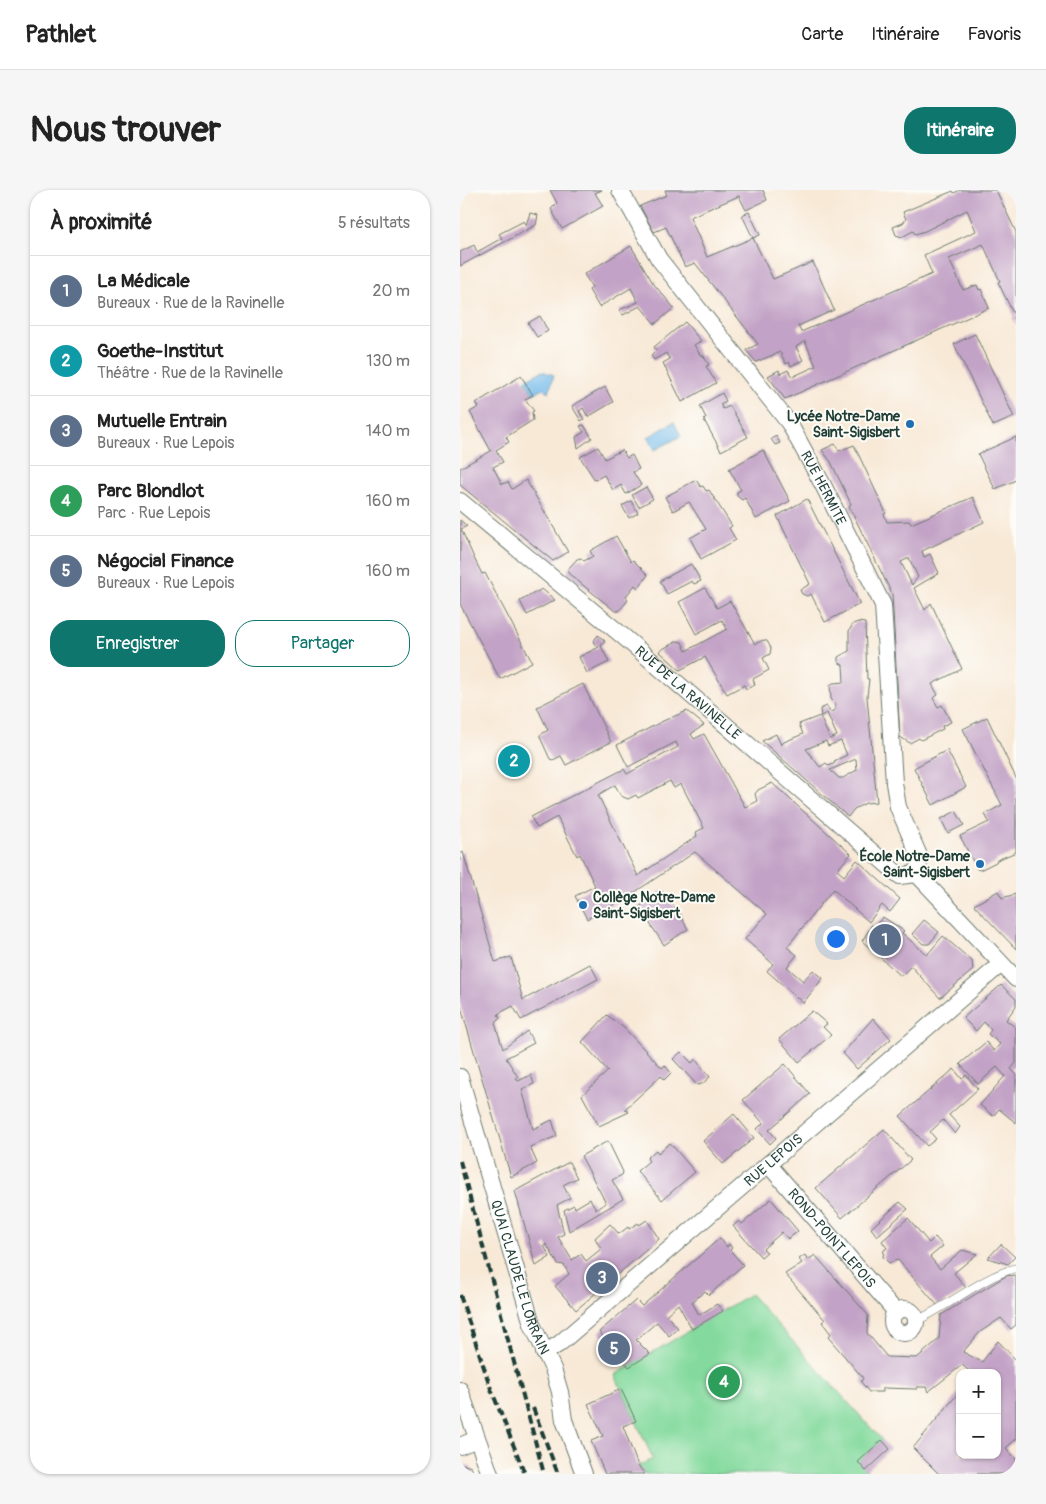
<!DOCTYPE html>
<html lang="fr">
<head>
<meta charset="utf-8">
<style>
  :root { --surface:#fff; --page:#f6f6f6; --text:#222; --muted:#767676; --line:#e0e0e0; --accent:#0f766e }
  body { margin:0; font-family:Pangolin,sans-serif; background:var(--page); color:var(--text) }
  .controls { position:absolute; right:15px; bottom:15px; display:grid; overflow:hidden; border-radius:10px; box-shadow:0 1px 4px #0004 }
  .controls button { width:45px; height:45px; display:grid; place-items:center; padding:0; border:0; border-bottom:1px solid var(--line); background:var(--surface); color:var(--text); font:25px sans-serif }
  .you { position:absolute; left:375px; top:748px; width:18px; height:18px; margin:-12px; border:4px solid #fff; border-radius:50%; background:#1a73e8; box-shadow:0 0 0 8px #1a73e833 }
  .badge { display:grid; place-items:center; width:32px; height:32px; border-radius:50%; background:var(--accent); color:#fff; font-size:16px; font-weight:700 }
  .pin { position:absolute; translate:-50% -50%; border:2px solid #fff; box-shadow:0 1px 5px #0006 }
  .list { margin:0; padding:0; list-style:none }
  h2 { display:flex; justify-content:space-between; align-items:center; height:65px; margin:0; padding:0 20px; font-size:21px }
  h2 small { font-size:16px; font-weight:400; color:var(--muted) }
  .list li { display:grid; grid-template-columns:32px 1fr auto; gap:15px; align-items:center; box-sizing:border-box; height:70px; padding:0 20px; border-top:1px solid var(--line) }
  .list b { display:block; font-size:19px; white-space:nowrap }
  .list p { margin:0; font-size:16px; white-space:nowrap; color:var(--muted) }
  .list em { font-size:16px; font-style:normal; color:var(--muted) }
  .actions { display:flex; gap:10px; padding:15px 20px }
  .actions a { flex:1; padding:11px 0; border:1px solid var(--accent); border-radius:20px; text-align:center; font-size:18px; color:var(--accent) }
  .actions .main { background:var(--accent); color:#fff }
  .map { position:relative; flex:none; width:556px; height:1284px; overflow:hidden; border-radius:20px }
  header { display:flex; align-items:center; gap:30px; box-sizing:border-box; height:70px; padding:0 25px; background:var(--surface); border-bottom:1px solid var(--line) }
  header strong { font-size:24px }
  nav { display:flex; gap:28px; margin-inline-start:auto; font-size:18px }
  .intro { display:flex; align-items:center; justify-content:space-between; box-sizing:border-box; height:120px; padding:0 30px }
  h1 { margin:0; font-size:35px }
  .button { padding:12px 22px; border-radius:20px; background:var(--accent); color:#fff; font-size:18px; font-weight:700 }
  main { display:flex; gap:30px; padding:0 30px }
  aside { flex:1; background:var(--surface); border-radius:20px; box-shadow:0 1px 4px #0004 }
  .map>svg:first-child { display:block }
  .green { fill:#84da9e; stroke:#528c69 }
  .water { fill:#74bbeb; stroke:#4a7c90 }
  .building { fill:#c2a2c6; fill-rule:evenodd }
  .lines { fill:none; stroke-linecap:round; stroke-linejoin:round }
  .lane-casing { stroke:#6b796d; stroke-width:9 }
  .street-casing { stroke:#6b796d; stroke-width:18 }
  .lane { stroke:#fff; stroke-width:8 }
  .street { stroke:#fff; stroke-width:16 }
  .rail { stroke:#1f3d34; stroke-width:4; stroke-dasharray:8 4; stroke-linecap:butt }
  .poi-dot { fill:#1f6fb2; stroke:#fdfcf7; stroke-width:2 }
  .labels { text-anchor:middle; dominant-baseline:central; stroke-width:4; stroke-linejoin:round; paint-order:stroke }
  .poi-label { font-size:14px; font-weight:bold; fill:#1f3d34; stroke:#fdfcf7; text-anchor:end }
  .street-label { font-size:14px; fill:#1f3d34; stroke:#fdfcf7 }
</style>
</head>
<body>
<header>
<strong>Pathlet</strong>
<nav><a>Carte</a><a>Itinéraire</a><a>Favoris</a></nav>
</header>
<div class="intro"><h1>Nous trouver</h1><a class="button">Itinéraire</a></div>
<main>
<aside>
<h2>À proximité<small>5 résultats</small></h2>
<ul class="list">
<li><span class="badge" style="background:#5c6f8a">1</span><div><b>La Médicale</b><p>Bureaux · Rue de la Ravinelle</p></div><em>20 m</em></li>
<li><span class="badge" style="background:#0f9aa8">2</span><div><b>Goethe-Institut</b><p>Théâtre · Rue de la Ravinelle</p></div><em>130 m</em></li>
<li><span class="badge" style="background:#5c6f8a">3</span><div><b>Mutuelle Entrain</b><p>Bureaux · Rue Lepois</p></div><em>140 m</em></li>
<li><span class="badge" style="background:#2e9e5b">4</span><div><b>Parc Blondlot</b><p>Parc · Rue Lepois</p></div><em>160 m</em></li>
<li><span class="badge" style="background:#5c6f8a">5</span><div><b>Négocial Finance</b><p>Bureaux · Rue Lepois</p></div><em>160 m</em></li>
</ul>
<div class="actions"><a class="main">Enregistrer</a><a>Partager</a></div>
</aside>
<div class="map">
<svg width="556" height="1284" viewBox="0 0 556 1284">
  <rect width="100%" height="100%" fill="#fdfcf7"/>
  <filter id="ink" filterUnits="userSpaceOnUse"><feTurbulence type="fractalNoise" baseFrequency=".02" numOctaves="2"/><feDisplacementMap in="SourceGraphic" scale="10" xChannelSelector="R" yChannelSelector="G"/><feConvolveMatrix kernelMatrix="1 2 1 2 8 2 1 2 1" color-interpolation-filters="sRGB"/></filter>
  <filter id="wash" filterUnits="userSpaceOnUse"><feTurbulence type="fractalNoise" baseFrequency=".0096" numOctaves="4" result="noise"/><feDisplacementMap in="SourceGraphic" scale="20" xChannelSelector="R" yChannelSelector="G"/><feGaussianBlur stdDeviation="1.12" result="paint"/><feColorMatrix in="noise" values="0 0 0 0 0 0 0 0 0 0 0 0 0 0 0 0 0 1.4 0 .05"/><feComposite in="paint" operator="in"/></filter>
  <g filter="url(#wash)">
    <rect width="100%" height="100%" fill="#f8e9d7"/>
    <path class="green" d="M290,1104L422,1250L399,1272L406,1281L403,1284H185L178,1276L193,1269L155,1185Z"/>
    <g class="water">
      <path d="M82,181L94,185L89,202L83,199L73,204L65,190Z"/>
      <path d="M214,232L221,246L195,260L188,247Z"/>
    </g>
    <g id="blocks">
      <g class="building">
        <path d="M90,0H142L135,3L143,16L102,39L91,19L97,13Z"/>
        <path d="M205,0H303L307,10L286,20L279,6L230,27L247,67L293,48L313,89L353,72L374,120L338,136L341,142L472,84L464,65L516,41L507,20L465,41L455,44L453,41L442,47L436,45L433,37L443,33L446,29L443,22L493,1L494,3L500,0H536L556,42V135L553,128L554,125L538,92L540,91L523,54L489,69L503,100L517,95L519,100L521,99L529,118L325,209L308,186L319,180L320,184L328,180L332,187L356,176L345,151L336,157L343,170L331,176L329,172L326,174L320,162L296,172L286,160L298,154L235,73L225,77L206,37L194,42L180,16L207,5Z"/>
        <path d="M289,22L300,45L293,48L282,25Z"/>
        <path d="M70,23L78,25L76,35L0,76V62L14,55L17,62L42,48L39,44L64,31L66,35Z"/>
        <path d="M171,56L193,93L214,118L195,134L180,116L163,125L159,120L178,112L171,98L139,117L129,100L132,97L124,84Z"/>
        <path d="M80,126L88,141L77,147L68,133Z"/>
        <path d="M225,132L241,151L234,155L241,166L243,165L249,175L246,176L256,193L222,212L203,173L210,169L206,163L194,170L191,165L196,160L194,157Z"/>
        <path d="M515,144L554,227L533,236L494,154Z"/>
        <path d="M61,186L73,205L65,209L74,221L72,222L73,230L46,247L49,252L36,260L43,272L33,277L42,294L48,292L52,299L66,290L108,362L93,371L0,295V278L31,261L10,222L19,217L16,213Z"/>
        <path d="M145,197L153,212L128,227L123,218L119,221L124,229L121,231L112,216Z"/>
        <path d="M262,203L266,211L260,214L263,219L270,216L288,247L261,261L244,230L246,228L240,216Z"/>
        <path d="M124,235L132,248L118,258L116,247L124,242L120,236Z"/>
        <path d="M316,246L320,253L315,255L311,249Z"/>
        <path d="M556,247V290L535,299L518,264Z"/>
        <path d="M375,254L379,261L394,255L426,323L424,324L427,332L449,331L451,334L513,307L524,332L462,361L464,367L470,364L479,383L454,398L465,420L471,413L502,479L472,494L478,505L473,508L478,517L482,515L491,532L482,536L483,539L461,550L459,548L450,553L440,547L432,404L389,316L391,314L371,272L362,260ZM449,368L458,387L452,395L441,372Z"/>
        <path d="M138,257L145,269L162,260L167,268L172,265L179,279L173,282L181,295L166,304L161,295L153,300L144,285L135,290L120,267Z"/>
        <path d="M303,260L330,311L296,329L285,308L282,310L277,306V302L281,300L269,279Z"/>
        <path d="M236,290L241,297L243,296L246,301L249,300L272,336L269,338L276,350L241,369L230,348L246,339L229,312L213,321L205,307Z"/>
        <path d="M186,297L193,309L179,317L172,305Z"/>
        <path d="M347,309L400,414L365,432L351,404L347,406L342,404L340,400L350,394L317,326Z"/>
        <path d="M171,311L178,323L169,328L162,316Z"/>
        <path d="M0,330L7,336L1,339L15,370L22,384L25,383L72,472L40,489L0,414Z"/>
        <path d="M156,346L171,372L173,370L188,385L178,398L175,395L166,406L168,410L159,421H155L108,383V379L117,369L121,368L124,371L133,366L130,361Z"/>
        <path d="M231,374L241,391L234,394L232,391L207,404L200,391Z"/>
        <path d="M245,398L257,418L270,411L295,454L303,450L307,451L311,458L310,464L303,468L309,480L293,489L295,495L286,499L284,495L267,504L245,467L220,480L199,461L217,451L222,452L226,461L267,439L262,430L236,444L219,412Z"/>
        <path d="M82,399L95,410L67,425L60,411Z"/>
        <path d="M398,432L405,433L407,489H409L407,507L417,612L406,613L394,619L388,627L302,551L316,544L321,555L324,552L343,544L339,534L360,526L370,549L377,546L367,523L361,526L360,519L367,516L370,522L375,520V513L371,509L370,495L373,493L384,492L383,475L378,472V467L389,461V441L393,434ZM366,551L368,556L381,551L387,565L374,571L375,573L369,576L366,573L360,577L346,559ZM396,569L397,580L383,588H379L370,580Z"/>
        <path d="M138,445L145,451L141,456L149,472L127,483L119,467L139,457L133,452Z"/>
        <path d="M123,494L151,552L106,575L101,566L93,570L90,569L80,547V545L88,540L77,517Z"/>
        <path d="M227,521L244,535L231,544L234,549L244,544L285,617L297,611L295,604L298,600L312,593L391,664L377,680L384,686L397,670L440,709L430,722L422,715L409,732L373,699L327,757L337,765L327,777L343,791L353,780L363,788L343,813L307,781L313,774L285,749L307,724L235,662L169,706L127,729L115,706L135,696L120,664L117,666L97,627L77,638L71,627L164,579L167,584L218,557L216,552L168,577L157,555L203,531ZM210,591L214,598L221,594L244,638L236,642L237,646L178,686L138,605L155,595L161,606L168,609L176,605L178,608Z"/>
        <path d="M527,527L556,588V662L537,670L536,672L520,680L517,679L500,646L529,632L525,624L542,615L503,539Z"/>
        <path d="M487,560L506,597L473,615L454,578Z"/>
        <path d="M496,621L504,635L488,643L481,629Z"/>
        <path d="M3,662L35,772L51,767L63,810L130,774L138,789L61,830L53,816L38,824L40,828L35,833L43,859L67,841L74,853L46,868L58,887L56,888L58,891L71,885L74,894L62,899L73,939L92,930L97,946L70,957L77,973L51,987L0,814V664Z"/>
        <path d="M202,701L222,726L221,727L228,739L204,755L179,717Z"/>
        <path d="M538,701L542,708L556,704V759L514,715Z"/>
        <path d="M423,727L444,741L442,743L467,765L483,746L512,771L513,780L480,808L451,776L441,786L402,751L412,735L414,737Z"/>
        <path d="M464,730L479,742L469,754H463L452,744Z"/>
        <path d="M541,795L556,809V816L546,830L556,838V873L551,879L556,884V933L539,919L533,926L520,915L545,886L537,877L518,894L500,874L526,852L534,861L540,854L528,844L531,840L524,832L516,841L503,828Z"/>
        <path d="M352,821L367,834L363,837L371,845L339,872L319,849Z"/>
        <path d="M147,825L164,838L202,878L205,875L211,883L204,890L201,886L165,919L169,922L139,936L122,905L148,881L122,852Z"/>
        <path d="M413,828L431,849L397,879L383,863Z"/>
        <path d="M221,862L232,873L235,869L250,887L242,894L237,895L213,869Z"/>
        <path d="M325,874L350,904L309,940L316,948L310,954L297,939L303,933L283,910Z"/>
        <path d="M494,879L502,889L506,885L518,899L489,925L500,937L495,944L483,930L470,942L476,949L467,956L440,926Z"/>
        <path d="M274,924L294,948L263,974L243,951Z"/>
        <path d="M424,939L451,970L382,1028L356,998Z"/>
        <path d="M148,951L163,982L162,985L152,990L163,1009L109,1041L104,1020L114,1015L115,1018L130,1009L136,1019L146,1013L121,966Z"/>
        <path d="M210,953L235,982L202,1010L177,981L189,971L187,968L196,960L198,963Z"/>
        <path d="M109,972L117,988L103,995L110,1008L97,1015L104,1044L98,1047L112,1070L121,1064L126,1071L141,1059L135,1048L150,1034L159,1044L168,1037L169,1039L178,1033L179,1035L187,1030L199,1049L116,1120L95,1096L109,1084L104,1075L98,1074L86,1054L84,1056L90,1067L76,1076L55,1001Z"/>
        <path d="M311,1009L338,1041L328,1049L322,1042L303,1059L307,1062L301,1067L273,1036L279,1031L282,1034Z"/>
        <path d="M440,1012L448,1019L417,1046L411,1038Z"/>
        <path d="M448,1028L469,1053L475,1047L483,1056L470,1067L480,1079L502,1060L517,1064L494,1083L507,1099L478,1116L438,1070L429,1073L423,1067L424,1060L427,1058L422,1051Z"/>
        <path d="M260,1048L267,1057L269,1054L272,1058L270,1060L283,1075L249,1105L245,1101L232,1112L239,1125L257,1114L263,1121L232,1139L218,1114L206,1125L218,1138L209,1146L197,1132L176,1150L190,1164L169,1177L139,1142L176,1110L182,1116Z"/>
        <path d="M541,1054L555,1067L548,1074L528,1068Z"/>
        <path d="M345,1065L348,1070L355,1065L408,1125L407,1143L427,1167L457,1168L479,1149L481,1125L546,1086L556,1085V1135L551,1139L541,1128L520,1142L503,1162L522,1172L538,1151L556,1170V1249L546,1258L556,1269V1284H479L453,1258L500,1201V1265H537V1183H512L502,1175L468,1202L466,1197H457V1199L423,1198V1202H409L401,1192L403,1188L368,1147L371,1144L362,1132L365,1130L325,1084L342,1073L339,1069Z"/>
        <path d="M161,1199L176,1231L163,1236L178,1276L185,1284H145L131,1251L143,1246L128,1214Z"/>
        <path d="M422,1250L430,1259L406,1281L398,1272Z"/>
        <path d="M2,1274L11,1277L14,1284H0V1276Z"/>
      </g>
    </g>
  </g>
  <g filter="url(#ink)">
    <use href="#blocks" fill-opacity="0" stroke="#6b796d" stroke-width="1"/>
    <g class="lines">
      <g class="lane-casing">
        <path id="lane" d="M456,1131C489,1116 522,1087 556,1078"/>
      </g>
      <g class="street-casing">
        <g id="street">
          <path id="s1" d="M160,0L199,69L329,233L363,295L423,415L434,593L438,617L460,668L457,684"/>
          <path id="s2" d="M0,311L164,447L440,686L457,684"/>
          <path d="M457,684L556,789"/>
          <path id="s3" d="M0,887L72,1134L93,1179L100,1202L104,1230L124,1284"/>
          <path id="s4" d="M308,974L436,1122"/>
          <circle cx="444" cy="1131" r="12"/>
          <path id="s5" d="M84,1163L99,1154L541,774"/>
          <path d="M0,1200L30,1284"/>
          <path d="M0,1256L17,1249"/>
        </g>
      </g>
      <use href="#lane" class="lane"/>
      <use href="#street" class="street"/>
      <g class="rail">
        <path d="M0,971L84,1284"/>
        <path d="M0,1105L31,1199L65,1284"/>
        <path d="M73,1218L98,1284"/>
      </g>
    </g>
  </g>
  <g class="poi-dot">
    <circle cx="450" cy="234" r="5"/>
    <circle cx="520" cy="674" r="5"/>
    <circle cx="123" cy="715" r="5"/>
  </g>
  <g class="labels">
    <g class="poi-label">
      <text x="440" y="226">Lycée Notre-Dame<tspan x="440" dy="16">Saint-Sigisbert</tspan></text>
      <text x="510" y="666">École Notre-Dame<tspan x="510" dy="16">Saint-Sigisbert</tspan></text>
      <text x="133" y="707" text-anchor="start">Collège Notre-Dame<tspan x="133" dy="16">Saint-Sigisbert</tspan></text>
    </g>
    <g class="street-label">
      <text stroke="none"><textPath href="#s1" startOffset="362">RUE HERMITE</textPath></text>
      <text stroke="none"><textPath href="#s2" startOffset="298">RUE DE LA RAVINELLE</textPath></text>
      <text stroke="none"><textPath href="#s5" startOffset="300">RUE LEPOIS</textPath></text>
      <text stroke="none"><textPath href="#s4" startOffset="98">ROND-POINT LEPOIS</textPath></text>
      <text stroke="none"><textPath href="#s3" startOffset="209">QUAI CLAUDE LE LORRAIN</textPath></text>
    </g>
  </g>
</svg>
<div class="controls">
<button>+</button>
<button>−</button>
</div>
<div class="you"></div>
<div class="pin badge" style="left:425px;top:750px;background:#5c6f8a">1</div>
<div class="pin badge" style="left:54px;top:571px;background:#0f9aa8">2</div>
<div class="pin badge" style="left:142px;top:1088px;background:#5c6f8a">3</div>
<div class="pin badge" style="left:264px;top:1192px;background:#2e9e5b">4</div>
<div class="pin badge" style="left:154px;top:1159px;background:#5c6f8a">5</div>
</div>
</main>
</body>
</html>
